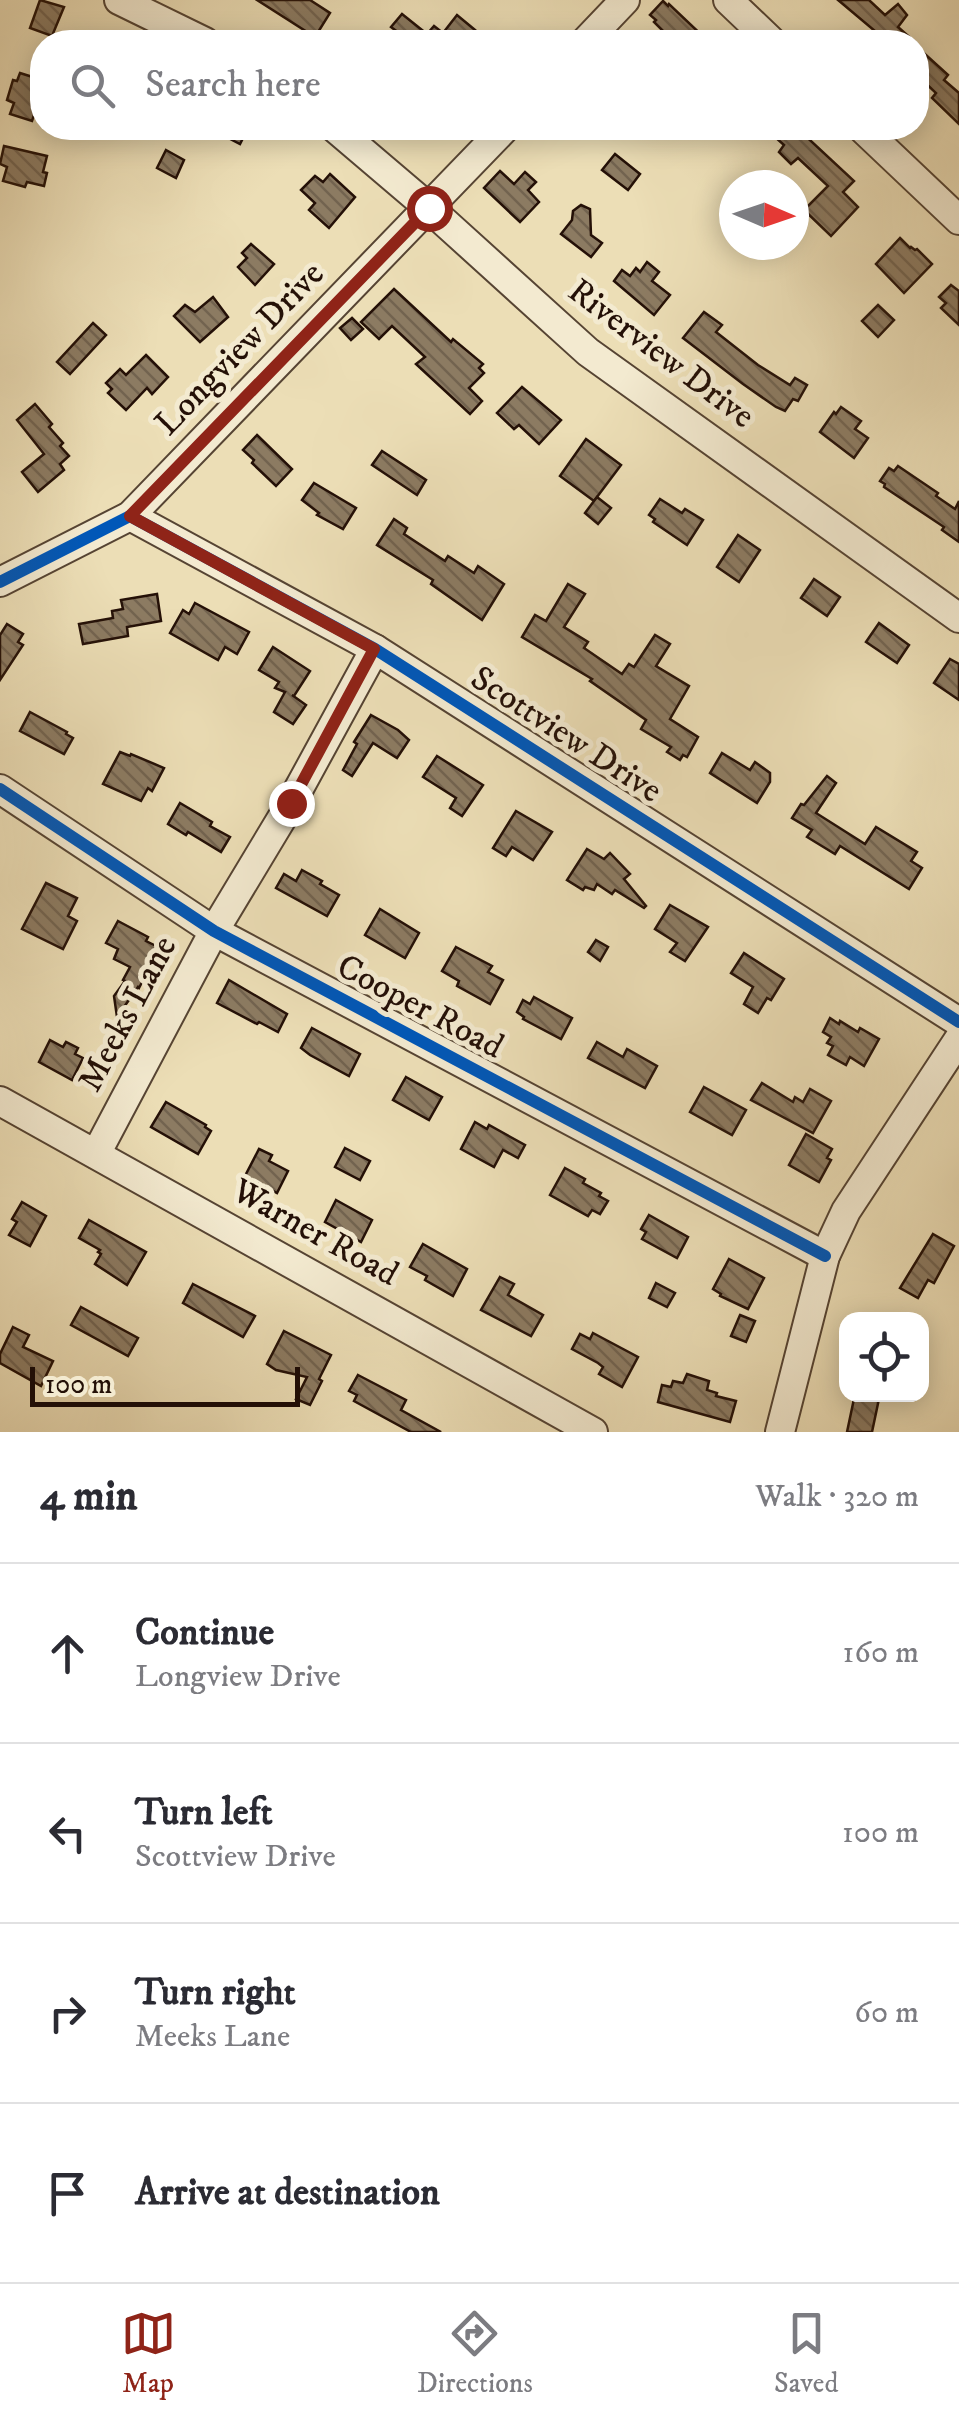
<!DOCTYPE html>
<html lang="en">
<head>
<meta charset="utf-8">
<style>
  :root { --surface:#fff; --page:#f7f7f7; --text:#2b2b33; --muted:#7c7c81; --line:#e1e1e2; --accent:#8f2418 }
  body { margin:0; font-family:"IM FELL DW Pica",serif; background:var(--page); color:var(--text) }
  .controls { position:absolute; right:30px; bottom:30px; display:grid; overflow:hidden; border-radius:20px; box-shadow:0 5px 25px #0003 }
  .controls button { width:90px; height:90px; display:grid; place-items:center; padding:0; border:0; border-bottom:2px solid var(--line); background:var(--surface); color:var(--text); font:50px sans-serif }
  .compass { position:absolute; left:719px; top:170px; width:90px; height:90px; border-radius:50%; background:var(--surface); box-shadow:0 5px 25px #0003; rotate:92deg }
  .scale { position:absolute; left:30px; bottom:25px; width:270px; box-sizing:border-box; padding-left:10px; border:5px solid #241007; border-top:0; font-size:28px; line-height:35px; white-space:nowrap; color:#241007; -webkit-text-stroke:8px #f3ead0; paint-order:stroke }
  .stop { position:absolute; width:30px; height:30px; margin:-22px; border:8px solid #8f2418; border-radius:50%; background:#fff }
  .stop.end { background:#8f2418; border-color:#fff; box-shadow:0 2px 10px #0008 }
  .list { margin:0; padding:0; list-style:none }
  h2 { display:flex; justify-content:space-between; align-items:center; height:130px; margin:0; padding:0 40px; font-size:42px }
  h2 small { font-size:32px; font-weight:400; color:var(--muted) }
  .list li { display:grid; grid-template-columns:65px 1fr auto; gap:30px; align-items:center; box-sizing:border-box; height:180px; padding:0 40px; border-top:2px solid var(--line) }
  .list b { display:block; font-size:38px; white-space:nowrap }
  .list p { margin:0; font-size:32px; white-space:nowrap; color:var(--muted) }
  .list em { font-size:32px; font-style:normal; color:var(--muted) }
  .icon { flex:none; width:55px; height:55px; fill:none; stroke:currentColor; stroke-width:2; stroke-linecap:round; stroke-linejoin:round }
  .map { position:relative; flex:none; width:959px; height:1432px; overflow:hidden }
  .search { position:absolute; background:var(--surface); box-shadow:0 5px 25px #0003; left:30px; right:30px; top:30px; height:110px; display:flex; align-items:center; gap:25px; box-sizing:border-box; padding:0 35px; border-radius:40px; color:var(--muted); font-size:38px }
  .sheet { height:850px; background:var(--surface) }
  nav { display:flex; justify-content:space-around; align-items:center; box-sizing:border-box; height:140px; border-top:2px solid var(--line); background:var(--surface); font-size:28px; color:var(--muted) }
  nav a { display:grid; justify-items:center; gap:5px }
  nav .on { color:var(--accent) }
  .map>svg:first-child { display:block }
  .building { fill:url(#building-back-hatch); stroke:#241007; stroke-width:2.5 }
  .lines { fill:none; stroke-linecap:round; stroke-linejoin:round }
  .minor-casing { stroke:#564433; stroke-width:32 }
  .minor { stroke:#f3ead0; stroke-width:28 }
  .cycleway-casing { stroke:#f3ead0; stroke-width:19 }
  .cycleway { stroke:#0057b8; stroke-width:12 }
  .route { stroke:#8f2418; stroke-width:12 }
  .labels { text-anchor:middle; dominant-baseline:central; stroke-width:10; stroke-linejoin:round; paint-order:stroke }
  .street-label { font-size:35px; fill:#241007; stroke:#f3ead0 }
</style>
</head>
<body>
<div class="map">
<svg width="959" height="1432" viewBox="0 0 959 1432">
  <defs>
    <pattern id="building-back-hatch" width="6" height="6" patternUnits="userSpaceOnUse" patternTransform="scale(2.5)"><rect width="6" height="6" fill="#8c7b62"/><path d="M-1 5l2 2M0 0l6 6M5-1l2 2" fill="none" stroke="#72634f"/></pattern>
  </defs>
  <rect width="100%" height="100%" fill="#ecdeb6"/>
  <filter id="stains"><feTurbulence type="fractalNoise" baseFrequency=".002" numOctaves="4"/><feColorMatrix values="0 0 0 0 .2 0 0 0 0 .09 0 0 0 0 .02 0 0 0 .5 -.17"/></filter>
  <radialGradient id="worn" r=".72"><stop offset=".6" stop-color="#630" stop-opacity="0"/><stop offset="1" stop-color="#630" stop-opacity=".3"/></radialGradient>
  <g class="building">
    <path d="M40,0L64,7L52,36L30,28Z"/>
    <path d="M257,0H310L330,13L315,37Z"/>
    <path d="M838,0H869L885,15L898,4L907,15L898,27L915,42H888Z"/>
    <path d="M663,1L668,6L669,4L709,42H674L654,22L656,20L650,15Z"/>
    <path d="M402,14L427,34L434,26L443,33L457,15L475,30L465,42H411L391,27Z"/>
    <path d="M916,46L948,75L944,80L959,93V124L932,98L936,93L916,74Z"/>
    <path d="M20,73L42,80V111L36,109L32,121L10,114L14,103L7,100L13,80L17,81Z"/>
    <path d="M209,128H248L240,144Z"/>
    <path d="M784,128H797L854,181L843,192L858,207L831,236L804,210L828,186L798,158L791,164L779,152L784,145L775,137Z"/>
    <path d="M4,146L47,156L43,172L47,173L44,186L27,182L25,187L3,181L7,167L0,164Z"/>
    <path d="M166,150L184,160L176,178L157,168Z"/>
    <path d="M615,154L640,174L628,190L602,170Z"/>
    <path d="M500,171L514,184L525,172L536,182L528,190L539,202L520,222L484,188Z"/>
    <path d="M330,174L355,197L329,228L309,210L315,203L301,190L315,176L323,182Z"/>
    <path d="M581,205L590,209L591,235L602,243L591,257L561,234L572,220L573,211Z"/>
    <path d="M900,238L910,248L911,247L915,250L917,249L932,264L904,293L876,264Z"/>
    <path d="M251,244L274,264L255,285L238,267L247,258L242,253Z"/>
    <path d="M647,262L659,272L652,281L670,295L654,315L614,281L622,270L630,276L636,268L640,272Z"/>
    <path d="M951,285L959,291V325L941,308L946,303L939,297Z"/>
    <path d="M394,289L451,342L453,339L483,364L479,368L484,373L469,388L482,401L470,414L416,364L425,357L392,326L379,339L361,322Z"/>
    <path d="M213,297L228,317L200,342L174,316L185,305L195,312Z"/>
    <path d="M878,305L894,320L878,337L862,321Z"/>
    <path d="M704,312L722,325L716,332L758,365L790,385L795,378L807,385L798,401L793,399L785,411L776,407L743,384L683,338Z"/>
    <path d="M352,318L363,329L351,340L340,328Z"/>
    <path d="M93,323L106,335L70,374L57,362Z"/>
    <path d="M146,355L168,377L152,394L147,388L126,410L108,393L112,389L106,383L120,369L126,375Z"/>
    <path d="M522,387L561,420L539,444L519,425L514,429L497,413Z"/>
    <path d="M35,404L52,424L49,427L63,443L60,446L69,456L60,464L64,470L38,492L22,472L44,454L17,420Z"/>
    <path d="M841,407L861,421L855,429L868,438L854,458L820,432L834,412L836,414Z"/>
    <path d="M257,435L292,469L276,486L252,463L254,460L243,450Z"/>
    <path d="M586,439L621,465L594,501L560,476Z"/>
    <path d="M382,451L426,480L417,495L372,465Z"/>
    <path d="M898,466L938,493L936,496L955,509L959,501V542L942,530L944,527L884,487L885,484L880,481L889,468L894,471Z"/>
    <path d="M314,483L356,508L343,529L317,515L319,513L302,500Z"/>
    <path d="M597,497L611,508L598,524L585,513Z"/>
    <path d="M660,499L682,513L685,509L703,520L687,545L653,522L655,519L649,515Z"/>
    <path d="M394,519L407,528L404,534L445,561L448,556L474,573L478,566L504,584L482,620L431,584L433,580L377,545Z"/>
    <path d="M738,535L760,550L739,582L717,567Z"/>
    <path d="M814,579L840,597L827,616L801,598Z"/>
    <path d="M568,584L585,594L564,627L588,642L584,648L622,674L629,664L634,667L655,635L670,644L656,666L689,686L670,719L698,737L687,757L683,755L680,760L667,752L671,747L641,729L646,720L590,681L592,679L522,637L535,615L546,621Z"/>
    <path d="M157,594L161,621L127,627L128,636L83,644L79,624L113,618L112,611L123,609L121,600Z"/>
    <path d="M195,603L249,632L237,654L225,647L218,660L170,633L183,610L189,614Z"/>
    <path d="M879,623L909,645L897,663L866,642Z"/>
    <path d="M7,624L23,634L18,642L23,645L0,680V635Z"/>
    <path d="M273,647L310,671L294,696L292,695L306,705L293,724L274,712L285,692L275,688L279,682L259,670Z"/>
    <path d="M950,659L959,664V700L934,683Z"/>
    <path d="M30,712L67,732L66,734L73,738L64,754L20,731Z"/>
    <path d="M371,715L398,730L409,740L397,758L373,743L352,776L343,770L357,744L354,742Z"/>
    <path d="M120,752L130,756L131,754L164,768L152,791L148,788L141,801L103,784Z"/>
    <path d="M722,753L750,770L755,762L770,773V782L757,803L710,773Z"/>
    <path d="M437,756L483,785L462,816L450,808L456,798L423,777Z"/>
    <path d="M827,776L836,783L816,813L865,844L876,827L917,852L911,861L922,868L909,889L840,846L835,854L807,837L812,830L792,818L801,804L804,805Z"/>
    <path d="M180,803L212,822L210,826L230,837L221,852L188,832L186,835L168,824Z"/>
    <path d="M516,811L552,832L533,860L512,847L506,856L493,848Z"/>
    <path d="M587,849L604,859L610,853L630,874L624,879L646,906L644,908L615,890L612,894L597,884L594,890L585,887L583,890L567,880Z"/>
    <path d="M302,870L322,881L320,884L339,895L327,916L276,888L284,874L296,881Z"/>
    <path d="M46,883L77,898L68,916L77,921L63,949L22,929Z"/>
    <path d="M670,905L708,927L685,961L670,952L677,943L655,929Z"/>
    <path d="M380,909L419,933L405,958L365,935Z"/>
    <path d="M118,921L148,937L146,941L160,948L139,988L138,987L117,1017L114,996L125,981L123,980L130,967L114,959L118,949L106,943Z"/>
    <path d="M596,940L608,947L600,961L588,952Z"/>
    <path d="M456,947L492,966L488,972L503,980L490,1004L457,986L459,981L442,971Z"/>
    <path d="M744,953L784,979L771,1000L767,998L758,1013L744,1004L753,987L731,973Z"/>
    <path d="M229,980L287,1014L278,1032L259,1022L257,1024L217,1003Z"/>
    <path d="M534,997L572,1018L561,1039L523,1019L524,1017L517,1012L523,1000L530,1004Z"/>
    <path d="M830,1018L839,1024L840,1021L858,1032L860,1028L879,1039L864,1066L850,1057L846,1065L828,1055L833,1046L827,1043L831,1037L823,1032Z"/>
    <path d="M312,1028L360,1054L349,1076L310,1055L301,1048Z"/>
    <path d="M50,1040L63,1047L66,1042L78,1048L75,1054L83,1058L72,1080L39,1062Z"/>
    <path d="M597,1042L623,1057L627,1049L657,1066L645,1088L588,1058Z"/>
    <path d="M406,1077L442,1097L429,1120L393,1100Z"/>
    <path d="M762,1083L793,1102L795,1097L803,1102L810,1089L831,1101L813,1133L751,1100Z"/>
    <path d="M704,1087L746,1110L732,1135L690,1112Z"/>
    <path d="M166,1102L206,1125L205,1127L211,1131L198,1154L151,1127Z"/>
    <path d="M475,1122L487,1129L489,1125L525,1145L518,1158L503,1150L494,1167L461,1149Z"/>
    <path d="M806,1134L832,1149L827,1158L831,1160L819,1182L789,1165Z"/>
    <path d="M345,1148L370,1161L360,1180L335,1167Z"/>
    <path d="M259,1149L272,1155L269,1161L288,1171L277,1193L245,1176Z"/>
    <path d="M565,1168L585,1179L583,1183L601,1193L599,1196L608,1201L600,1214L592,1210L588,1216L550,1195Z"/>
    <path d="M336,1200L372,1220L361,1242L325,1222Z"/>
    <path d="M22,1202L46,1216L30,1246L9,1235L17,1222L12,1219Z"/>
    <path d="M649,1215L688,1237L677,1258L642,1239L646,1232L641,1229Z"/>
    <path d="M89,1220L146,1252L127,1285L95,1264L101,1254L98,1252L100,1250L79,1238Z"/>
    <path d="M933,1234L954,1246L934,1283L928,1280L918,1298L900,1288Z"/>
    <path d="M423,1244L467,1269L453,1296L425,1280L427,1276L410,1267Z"/>
    <path d="M729,1259L764,1278L748,1309L720,1296L721,1294L713,1289Z"/>
    <path d="M500,1277L514,1284L508,1295L543,1315L531,1336L481,1310Z"/>
    <path d="M656,1283L675,1293L667,1307L649,1298Z"/>
    <path d="M193,1284L255,1316L243,1337L183,1303Z"/>
    <path d="M81,1307L138,1338L128,1356L71,1325Z"/>
    <path d="M740,1315L755,1321L746,1342L731,1336Z"/>
    <path d="M13,1327L29,1335L23,1347L53,1361L41,1386L0,1363V1354Z"/>
    <path d="M284,1331L331,1355L319,1379L322,1381L310,1405L296,1399L307,1377L276,1370L267,1364Z"/>
    <path d="M593,1333L638,1357L622,1387L599,1374L603,1367L598,1363L572,1349L580,1334L590,1339Z"/>
    <path d="M687,1374L709,1381L707,1390L717,1393L716,1396L736,1401L730,1422L658,1402L662,1385L671,1387L673,1381L683,1383Z"/>
    <path d="M358,1375L406,1400L401,1410L441,1432H411L354,1401L357,1395L349,1391Z"/>
    <path d="M855,1394H880L872,1432H847Z"/>
  </g>
  <g class="lines">
    <g class="minor-casing">
      <g id="minor">
        <path d="M119,0L205,42"/>
        <path d="M728,0L772,42"/>
        <path d="M585,42L625,0"/>
        <path d="M335,128L429,208L588,352L959,618"/>
        <path d="M862,128L959,220"/>
        <path d="M130,516L375,649L959,1022"/>
        <path d="M0,582L130,516L505,128"/>
        <path d="M0,789L214,931L825,1256"/>
        <path d="M0,1101L593,1432"/>
        <path d="M96,1154L214,931L291,803L375,649"/>
        <path d="M780,1432L825,1256L846,1211L959,1039"/>
      </g>
    </g>
    <use href="#minor" class="minor"/>
    <g class="cycleway-casing">
      <g id="cycleway">
        <path d="M0,582L130,516L375,649L959,1022"/>
        <path d="M0,789L214,931L825,1256"/>
      </g>
    </g>
    <use href="#cycleway" class="cycleway"/>
  </g>
  <g class="lines">
    <path class="route" d="M291,803L374,649L130,516L429,208"/>
  </g>
  <g class="labels">
    <g class="street-label">
      <text transform="translate(240 349) rotate(-46)">Longview Drive</text>
      <text transform="translate(661 354) rotate(37)">Riverview Drive</text>
      <text transform="translate(566 735) rotate(33)">Scottview Drive</text>
      <text transform="translate(420 1007) rotate(28)">Cooper Road</text>
      <text transform="translate(128 1014) rotate(-62)">Meeks Lane</text>
      <text transform="translate(315 1233) rotate(29)">Warner Road</text>
    </g>
  </g>
  <rect width="100%" height="100%" filter="url(#stains)"/>
  <rect width="100%" height="100%" fill="url(#worn)"/>
</svg>
<div class="controls">
<button><svg class="icon" aria-label="locate" viewBox="0 0 24 24"><circle cx="12" cy="12" r="6"/><path d="M12 2v4M12 18v4M2 12h4M18 12h4"/></svg></button>
</div>
<svg class="compass" viewBox="-18 -18 36 36"><path d="M0-13l5 13h-10z" fill="#e53935"/><path d="M0 13l5-13h-10z" fill="#7c7c81"/></svg>
<div class="scale">100 m</div>
<div class="stop" style="left:429px;top:208px"></div>
<div class="stop end" style="left:291px;top:803px"></div>
<div class="search"><svg class="icon" aria-label="search" viewBox="0 0 24 24"><circle cx="10" cy="10" r="6"/><path d="M15 15l6 6"/></svg>Search here</div>
</div>
<section class="sheet">
<h2>4 min<small>Walk · 320 m</small></h2>
<ul class="list">
<li><svg class="icon" aria-label="ahead" viewBox="0 0 24 24"><path d="M12 20V5M6 11l6-6 6 6"/></svg><div><b>Continue</b><p>Longview Drive</p></div><em>160 m</em></li>
<li><svg class="icon" aria-label="left" viewBox="0 0 24 24"><path d="M17 20v-9H6M10 6l-5 5 5 5"/></svg><div><b>Turn left</b><p>Scottview Drive</p></div><em>100 m</em></li>
<li><svg class="icon" aria-label="right" viewBox="0 0 24 24"><path d="M7 20v-9h11M14 6l5 5-5 5"/></svg><div><b>Turn right</b><p>Meeks Lane</p></div><em>60 m</em></li>
<li><svg class="icon" aria-label="arrive" viewBox="0 0 24 24"><path d="M6 21V4h12l-3 4 3 4H6"/></svg><div><b>Arrive at destination</b></div></li>
</ul>
</section>
<nav>
<a class="on"><svg class="icon" aria-label="map" viewBox="0 0 24 24"><path d="M3 6l6-2 6 2 6-2v14l-6 2-6-2-6 2zM9 4v14M15 6v14"/></svg>Map</a>
<a><svg class="icon" aria-label="directions" viewBox="0 0 24 24"><path d="M12 3l9 9-9 9-9-9zM9 14v-3h6M13 9l2 2-2 2"/></svg>Directions</a>
<a><svg class="icon" aria-label="saved" viewBox="0 0 24 24"><path d="M7 4h10v16l-5-4-5 4z"/></svg>Saved</a>
</nav>
</body>
</html>
